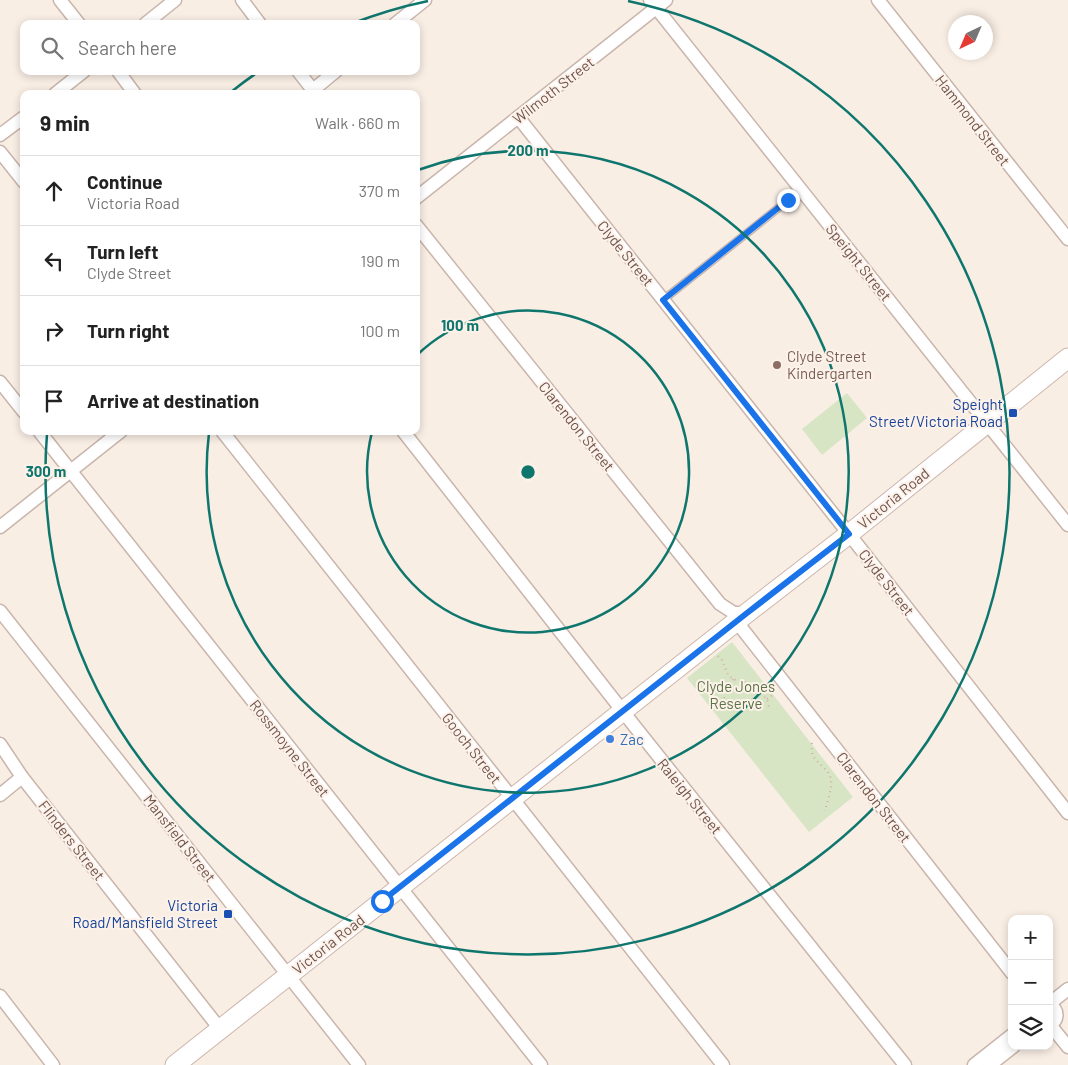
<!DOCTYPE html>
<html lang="en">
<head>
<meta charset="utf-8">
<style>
  :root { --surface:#fff; --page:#f6f6f6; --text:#222; --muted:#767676; --line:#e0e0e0 }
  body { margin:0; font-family:Barlow,sans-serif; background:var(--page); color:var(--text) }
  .controls { position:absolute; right:15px; bottom:15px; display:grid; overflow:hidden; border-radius:10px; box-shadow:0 2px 8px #0003 }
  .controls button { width:45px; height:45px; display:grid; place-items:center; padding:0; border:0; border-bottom:1px solid var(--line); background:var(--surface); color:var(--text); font:25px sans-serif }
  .compass { position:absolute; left:948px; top:15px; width:45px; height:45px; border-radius:50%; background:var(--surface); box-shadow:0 2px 8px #0003; rotate:224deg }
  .stop { position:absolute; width:15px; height:15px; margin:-11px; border:4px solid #1a73e8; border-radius:50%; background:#fff }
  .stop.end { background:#1a73e8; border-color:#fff; box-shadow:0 1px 5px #0008 }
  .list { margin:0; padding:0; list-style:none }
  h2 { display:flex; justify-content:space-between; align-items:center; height:65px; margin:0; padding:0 20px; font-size:21px }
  h2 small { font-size:16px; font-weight:400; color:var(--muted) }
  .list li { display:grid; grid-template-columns:32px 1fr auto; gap:15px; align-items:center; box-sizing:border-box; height:70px; padding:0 20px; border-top:1px solid var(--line) }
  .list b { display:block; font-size:19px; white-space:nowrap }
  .list p { margin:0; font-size:16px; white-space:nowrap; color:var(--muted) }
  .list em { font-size:16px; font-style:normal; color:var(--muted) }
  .icon { flex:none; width:28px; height:28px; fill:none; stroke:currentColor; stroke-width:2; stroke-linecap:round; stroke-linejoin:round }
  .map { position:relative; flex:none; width:1068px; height:1065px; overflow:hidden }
  .search { position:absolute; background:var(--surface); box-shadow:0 2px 8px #0003; left:20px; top:20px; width:400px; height:55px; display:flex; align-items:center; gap:12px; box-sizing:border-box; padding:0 18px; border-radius:10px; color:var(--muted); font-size:19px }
  .panel { position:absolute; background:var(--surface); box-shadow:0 2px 8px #0003; left:20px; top:90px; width:400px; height:345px; border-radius:10px }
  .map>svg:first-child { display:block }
  .green { fill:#d7e5c5 }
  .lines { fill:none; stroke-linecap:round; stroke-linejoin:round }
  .lane-casing { stroke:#c9b5ac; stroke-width:9 }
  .street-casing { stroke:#c9b5ac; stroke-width:15 }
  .secondary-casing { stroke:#ceb6ad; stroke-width:21 }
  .path { stroke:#d0ada3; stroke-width:2; stroke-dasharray:1 4; stroke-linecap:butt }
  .lane { stroke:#fff; stroke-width:6 }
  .street { stroke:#fff; stroke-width:12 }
  .secondary { stroke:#fff; stroke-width:19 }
  .route { stroke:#1a73e8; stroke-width:6 }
  .ring { fill:none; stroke:#0f766e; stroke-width:2.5 }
  .education-dot { fill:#8d6e63; stroke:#fdf2ea; stroke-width:2 }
  .transit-dot { fill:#1a4fb4; stroke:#fdf2ea; stroke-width:2 }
  .shop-dot { fill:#3f7fe0; stroke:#fdf2ea; stroke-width:2 }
  .labels { text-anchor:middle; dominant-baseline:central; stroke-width:4; stroke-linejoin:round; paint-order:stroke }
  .street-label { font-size:15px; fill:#6f544d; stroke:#fdf2ea }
  .education-label { font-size:15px; fill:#785e54; stroke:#fdf2ea; text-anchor:start }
  .transit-label { font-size:15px; fill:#164399; stroke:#fdf2ea; text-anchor:end }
  .park-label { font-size:15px; fill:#5b7346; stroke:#fdf2ea }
  .shop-label { font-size:15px; fill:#366cbe; stroke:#fdf2ea; text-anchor:start }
  .centre { fill:#0f766e; stroke:#fdf2ea; stroke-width:2.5 }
  .ring-label { font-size:15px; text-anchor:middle; font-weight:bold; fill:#0f766e; stroke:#fdf2ea; stroke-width:4; stroke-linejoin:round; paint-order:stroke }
</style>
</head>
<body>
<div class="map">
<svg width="1068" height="1065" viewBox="0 0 1068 1065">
  <rect width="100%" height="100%" fill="#f9eee4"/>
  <g class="green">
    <path d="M847,393L867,418L822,455L802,429Z"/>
    <path d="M732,642L853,797L809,832L687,678Z"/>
  </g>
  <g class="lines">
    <g class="lane-casing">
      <path id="lane" d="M663,300L801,190"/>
    </g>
    <g class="street-casing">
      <g id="street">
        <path d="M60,0L79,24"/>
        <path d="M242,0L260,24"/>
        <path d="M650,0L1068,525"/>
        <path d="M878,0L1068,239"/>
        <path d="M145,24L175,0"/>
        <path d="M395,24L425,0"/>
        <path d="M118,71L135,94"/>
        <path d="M298,71L316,94"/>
        <path d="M313,90L336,71"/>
        <path d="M55,94L84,71"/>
        <path d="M518,117L849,534L1068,813"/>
        <path d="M0,135L24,117"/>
        <path d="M0,152L24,182"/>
        <path d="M416,198L666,0"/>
        <path d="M416,225L720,604L734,613H747"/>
        <path d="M0,382L24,412"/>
        <path d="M39,431L541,1065"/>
        <path d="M222,431L723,1065"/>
        <path d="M403,431L632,723L905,1065"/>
        <path d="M0,527L121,431"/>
        <path d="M0,611L359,1065"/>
        <path d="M736,621L1012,973"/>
        <path d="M0,744L22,777L220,1029"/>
        <path d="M0,795L22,777"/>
        <path d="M0,996L53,1065"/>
        <path d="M1049,1004C1059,1010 1059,1020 1049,1026"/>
        <path d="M1049,1004L1068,989"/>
        <path d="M1051,1026L1068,1047"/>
        <path d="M974,1065L1012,1035"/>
        <path d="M990,1065L1014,1046"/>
      </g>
    </g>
    <g class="secondary-casing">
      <path id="secondary" d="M175,1065L747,613L849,534L1068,358"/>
    </g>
    <g class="path">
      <path d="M718,656L722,660L728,675L733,679L745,682L767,699L769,707"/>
      <path d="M724,698L732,684L733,679"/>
      <path d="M767,699L773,695"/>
      <path d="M812,743C809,762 823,762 830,776C834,785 827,801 825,811"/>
    </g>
    <use href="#lane" class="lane"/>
    <use href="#street" class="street"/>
    <use href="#secondary" class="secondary"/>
  </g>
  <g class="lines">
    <path class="route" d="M382,901L747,613L849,534L663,300L788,200"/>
  </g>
  <g class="ring">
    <path d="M417 355A161 161 0 1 1 372 432"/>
    <path d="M418 170A321 321 0 1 1 209 433"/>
    <path d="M231 92A482 482 0 0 1 258 72M351 24A482 482 0 0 1 428 1M628 1A482 482 0 1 1 47 434"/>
  </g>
  <circle class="education-dot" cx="777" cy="365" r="5"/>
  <g class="transit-dot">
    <rect x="1008" y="408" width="10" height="10" rx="2.5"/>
    <rect x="223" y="909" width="10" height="10" rx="2.5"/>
  </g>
  <circle class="shop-dot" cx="610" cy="739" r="5"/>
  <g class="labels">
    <g class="street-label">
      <text transform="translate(553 90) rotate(-38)">Wilmoth Street</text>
      <text transform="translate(973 120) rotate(52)">Hammond Street</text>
      <text transform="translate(626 253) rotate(51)">Clyde Street</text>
      <text transform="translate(859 262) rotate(51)">Speight Street</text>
      <text transform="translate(577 426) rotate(51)">Clarendon Street</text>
      <text transform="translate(893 498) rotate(-39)">Victoria Road</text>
      <text transform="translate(887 582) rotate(52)">Clyde Street</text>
      <text transform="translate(290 748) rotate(52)">Rossmoyne Street</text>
      <text transform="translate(472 748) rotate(52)">Gooch Street</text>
      <text transform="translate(690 796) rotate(51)">Raleigh Street</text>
      <text transform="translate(874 797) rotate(52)">Clarendon Street</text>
      <text transform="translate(180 838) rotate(52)">Mansfield Street</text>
      <text transform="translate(72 840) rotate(52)">Flinders Street</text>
      <text transform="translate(328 944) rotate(-38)">Victoria Road</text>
    </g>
    <g class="education-label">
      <text x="787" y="356">Clyde Street<tspan x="787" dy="17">Kindergarten</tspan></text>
    </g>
    <g class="transit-label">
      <text x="1003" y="404">Speight<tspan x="1003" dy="17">Street/Victoria Road</tspan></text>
      <text x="218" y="905">Victoria<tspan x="218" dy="17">Road/Mansfield Street</tspan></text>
    </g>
    <g class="park-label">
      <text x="736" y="686">Clyde Jones<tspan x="736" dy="17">Reserve</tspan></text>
    </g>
    <g class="shop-label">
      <text x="620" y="739">Zac</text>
    </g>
  </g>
  <circle cx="528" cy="472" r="8" class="centre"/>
  <g class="ring-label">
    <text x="528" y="156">200 m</text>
    <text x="460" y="331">100 m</text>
    <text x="46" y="477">300 m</text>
  </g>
</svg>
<div class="controls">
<button>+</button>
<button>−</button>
<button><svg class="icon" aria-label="layers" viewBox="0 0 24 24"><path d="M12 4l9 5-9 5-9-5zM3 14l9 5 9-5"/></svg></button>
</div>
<svg class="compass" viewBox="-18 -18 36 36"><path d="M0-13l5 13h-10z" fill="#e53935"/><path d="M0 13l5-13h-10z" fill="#767676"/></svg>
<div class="stop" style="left:382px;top:901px"></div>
<div class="stop end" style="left:788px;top:200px"></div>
<div class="search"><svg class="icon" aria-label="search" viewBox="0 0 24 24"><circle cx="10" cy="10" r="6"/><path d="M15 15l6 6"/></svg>Search here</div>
<section class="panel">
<h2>9 min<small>Walk · 660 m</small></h2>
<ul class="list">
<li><svg class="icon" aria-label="ahead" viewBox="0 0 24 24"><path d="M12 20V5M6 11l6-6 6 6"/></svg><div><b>Continue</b><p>Victoria Road</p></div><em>370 m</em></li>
<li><svg class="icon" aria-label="left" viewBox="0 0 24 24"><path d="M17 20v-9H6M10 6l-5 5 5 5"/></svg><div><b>Turn left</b><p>Clyde Street</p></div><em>190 m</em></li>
<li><svg class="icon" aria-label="right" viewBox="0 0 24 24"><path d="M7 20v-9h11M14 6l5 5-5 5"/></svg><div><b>Turn right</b></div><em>100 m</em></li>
<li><svg class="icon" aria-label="arrive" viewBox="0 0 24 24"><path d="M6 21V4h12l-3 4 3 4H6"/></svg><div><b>Arrive at destination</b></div></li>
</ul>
</section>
</div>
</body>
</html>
